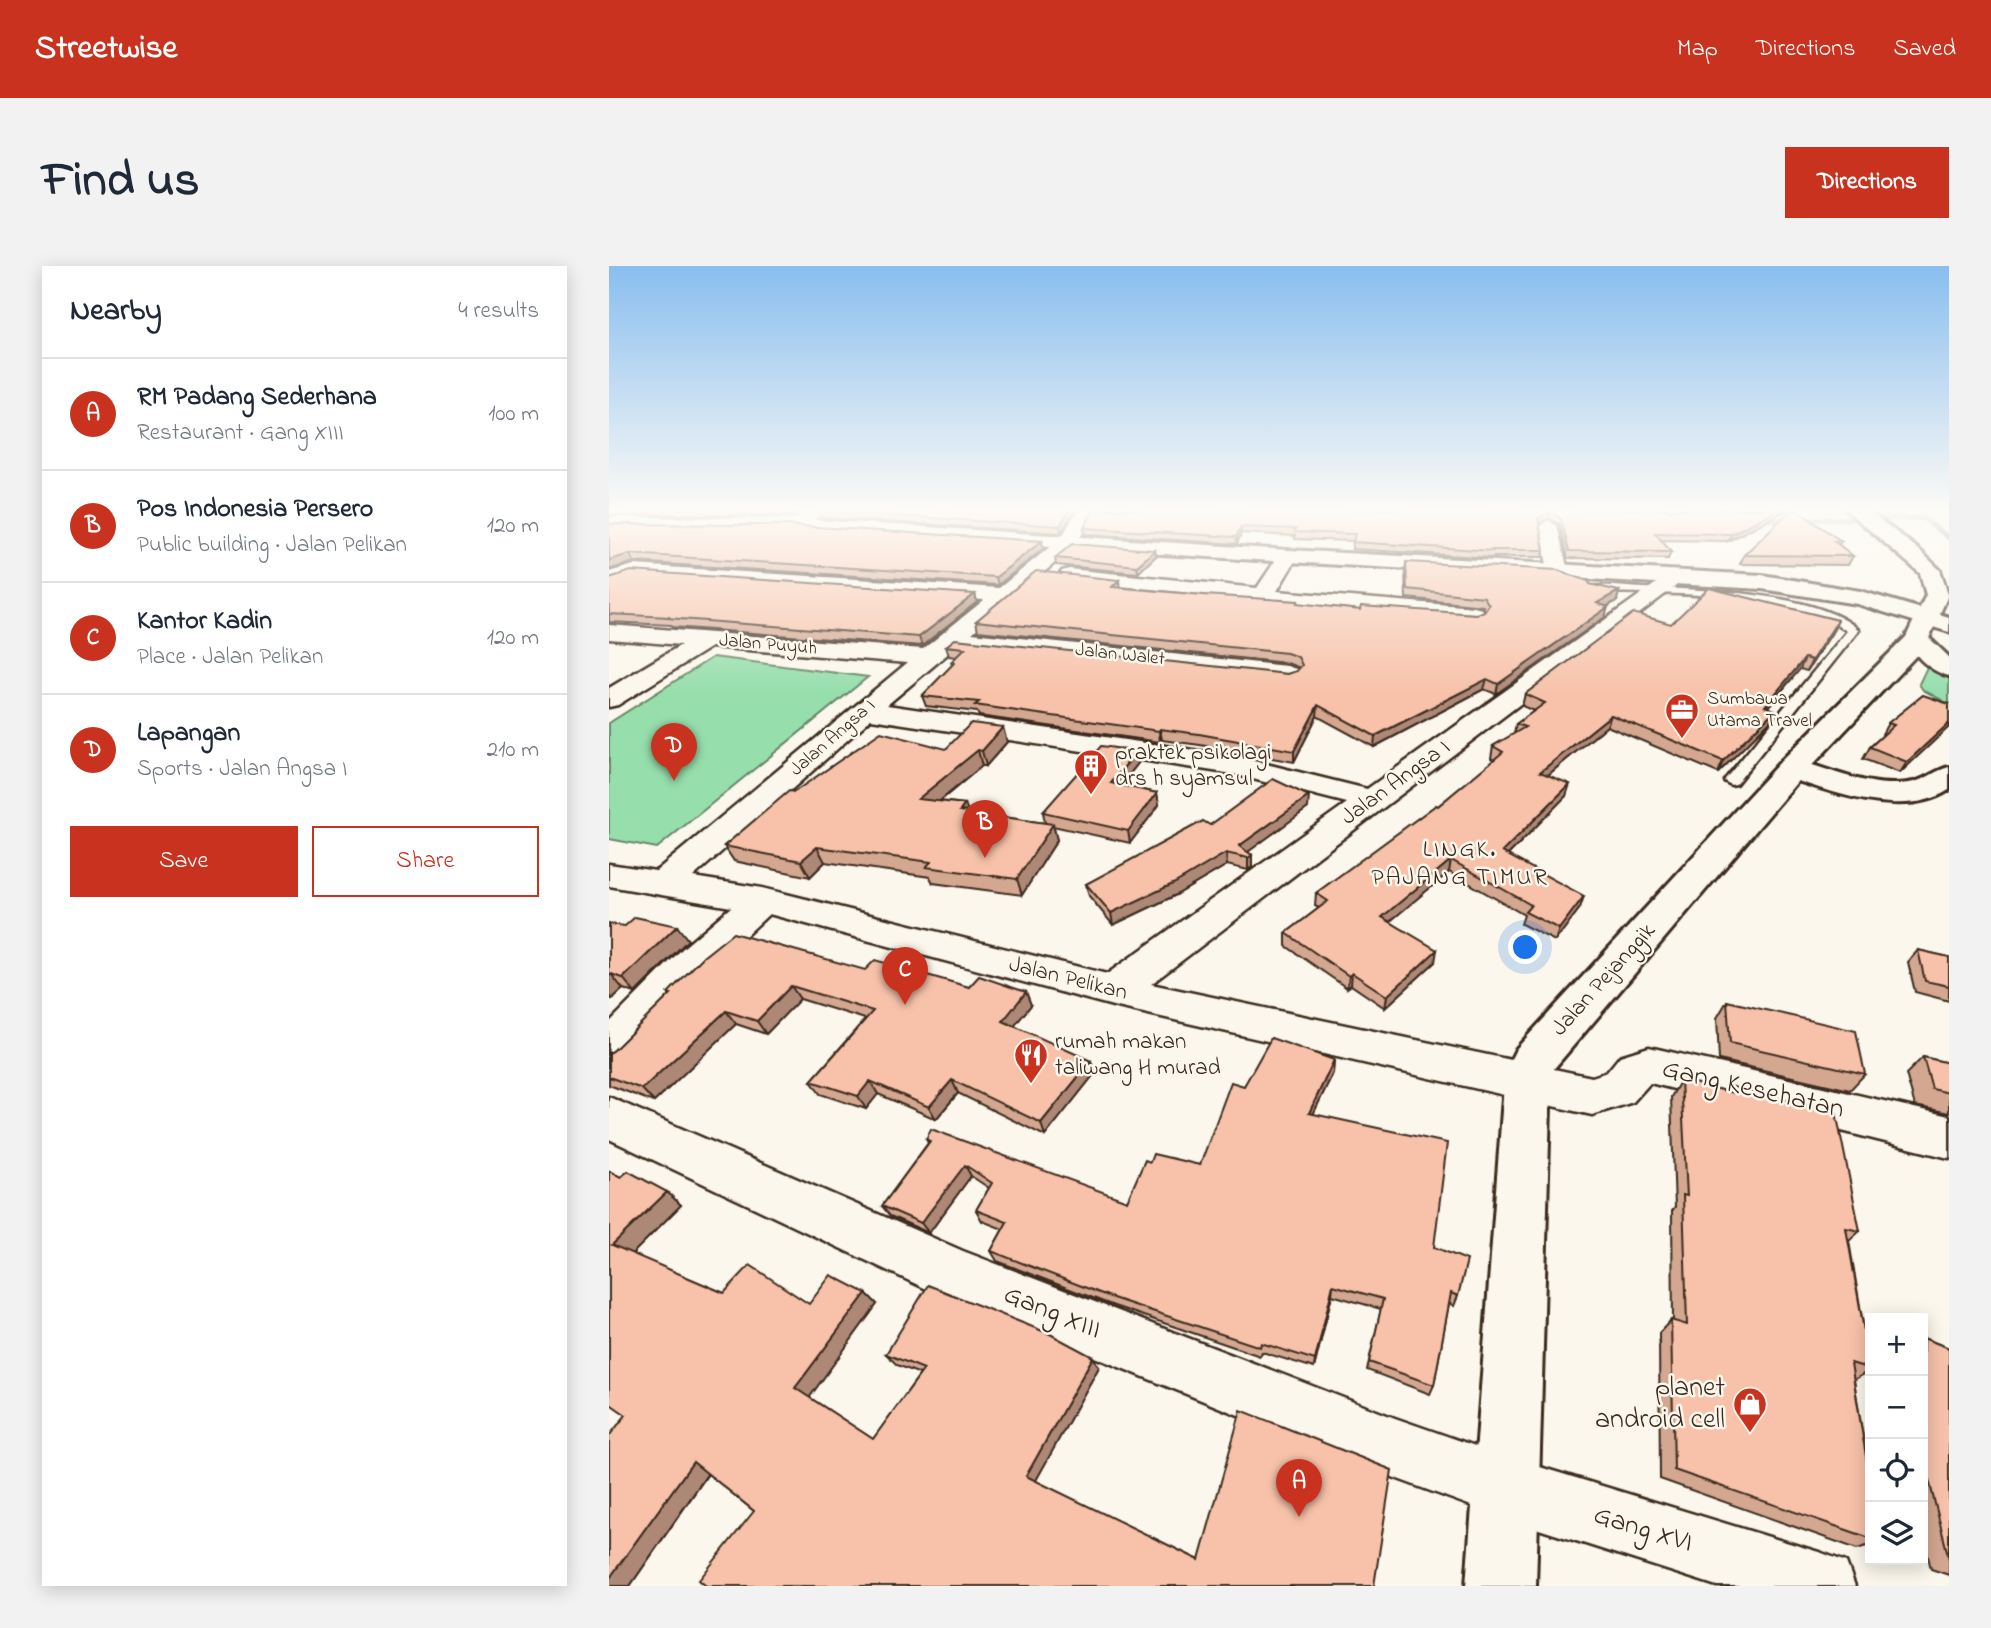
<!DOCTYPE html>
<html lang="en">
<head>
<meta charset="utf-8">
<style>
  :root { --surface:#fff; --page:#f2f2f3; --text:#1f2937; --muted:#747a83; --line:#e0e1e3; --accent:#c8321e }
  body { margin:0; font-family:"Indie Flower",sans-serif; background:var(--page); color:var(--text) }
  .controls { position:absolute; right:21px; bottom:21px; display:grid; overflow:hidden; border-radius:0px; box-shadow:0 4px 18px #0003 }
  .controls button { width:63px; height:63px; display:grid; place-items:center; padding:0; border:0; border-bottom:2px solid var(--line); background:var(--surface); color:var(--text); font:35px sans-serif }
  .you { position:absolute; left:917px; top:682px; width:24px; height:24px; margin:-18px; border:5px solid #fff; border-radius:50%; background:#1a73e8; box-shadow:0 0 0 10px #1a73e833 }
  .badge { display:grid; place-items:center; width:46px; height:46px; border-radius:50%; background:var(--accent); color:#fff; font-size:23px; font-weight:700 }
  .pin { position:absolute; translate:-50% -58px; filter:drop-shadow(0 2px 4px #0008) }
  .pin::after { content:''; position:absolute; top:37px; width:24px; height:21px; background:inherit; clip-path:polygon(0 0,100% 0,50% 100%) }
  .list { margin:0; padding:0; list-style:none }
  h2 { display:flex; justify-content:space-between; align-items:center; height:91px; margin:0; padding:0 28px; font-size:30px }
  h2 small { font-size:23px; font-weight:400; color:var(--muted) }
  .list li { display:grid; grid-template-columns:46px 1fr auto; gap:21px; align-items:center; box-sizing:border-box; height:112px; padding:0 28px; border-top:2px solid var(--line) }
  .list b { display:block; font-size:26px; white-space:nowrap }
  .list p { margin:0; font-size:23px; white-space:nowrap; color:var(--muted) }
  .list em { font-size:23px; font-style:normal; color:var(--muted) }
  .actions { display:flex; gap:14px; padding:21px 28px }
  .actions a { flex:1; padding:16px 0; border:2px solid var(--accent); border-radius:0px; text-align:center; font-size:24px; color:var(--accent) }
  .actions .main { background:var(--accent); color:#fff }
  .icon { flex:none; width:38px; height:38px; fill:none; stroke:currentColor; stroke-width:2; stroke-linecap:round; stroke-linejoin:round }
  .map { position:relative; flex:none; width:1340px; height:1320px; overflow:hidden; border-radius:0px }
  header { display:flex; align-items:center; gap:42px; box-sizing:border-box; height:98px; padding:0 35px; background:var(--accent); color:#fff }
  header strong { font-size:33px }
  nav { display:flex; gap:38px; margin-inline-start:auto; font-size:24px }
  .intro { display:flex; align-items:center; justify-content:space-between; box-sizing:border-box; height:168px; padding:0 42px }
  h1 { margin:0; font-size:49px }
  .button { padding:18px 32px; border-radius:0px; background:var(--accent); color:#fff; font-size:24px; font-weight:700 }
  main { display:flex; gap:42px; padding:0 42px }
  aside { flex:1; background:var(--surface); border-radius:0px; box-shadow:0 4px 18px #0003 }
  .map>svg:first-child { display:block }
  .green { fill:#96deac; stroke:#688465; stroke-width:2 }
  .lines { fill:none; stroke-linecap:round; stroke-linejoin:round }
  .stream { stroke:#758ca1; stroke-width:5 }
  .lane-casing { stroke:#3b2a1e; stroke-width:5 }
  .street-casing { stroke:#3b2a1e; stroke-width:5 }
  .secondary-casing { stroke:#3b2a1e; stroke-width:6 }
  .primary-casing { stroke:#3b2a1e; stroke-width:6 }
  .lane { fill:#fbf7ec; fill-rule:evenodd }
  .street { fill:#fbf7ec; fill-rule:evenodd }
  .secondary { fill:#fbf7ec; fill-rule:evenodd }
  .primary { fill:#fbf7ec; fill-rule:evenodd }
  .wall { fill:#d4a791; stroke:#3b2a1e; stroke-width:2 }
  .shaded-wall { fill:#ad8876; stroke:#3b2a1e; stroke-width:2 }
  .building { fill:#f7c2a9; stroke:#3b2a1e; stroke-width:2 }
  .labels { text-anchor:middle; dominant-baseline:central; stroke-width:5; stroke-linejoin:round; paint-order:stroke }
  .far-street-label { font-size:19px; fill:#3b2a1e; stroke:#fbf7ec }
  .far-poi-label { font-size:19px; fill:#3b2a1e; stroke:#fbf7ec; text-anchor:start }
  .poi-label { font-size:23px; fill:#3b2a1e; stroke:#fbf7ec; text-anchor:start }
  .street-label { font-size:23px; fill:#3b2a1e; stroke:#fbf7ec }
  .neighbourhood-label { font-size:24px; letter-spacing:2px; fill:#3b2a1e; stroke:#fbf7ec }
  .near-street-label { font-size:28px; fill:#3b2a1e; stroke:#fbf7ec }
  .near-poi-label { font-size:28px; fill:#3b2a1e; stroke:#fbf7ec; text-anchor:end }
</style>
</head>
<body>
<header>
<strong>Streetwise</strong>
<nav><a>Map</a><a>Directions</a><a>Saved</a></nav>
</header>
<div class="intro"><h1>Find us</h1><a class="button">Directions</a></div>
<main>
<aside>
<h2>Nearby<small>4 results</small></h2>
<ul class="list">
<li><span class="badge">A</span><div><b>RM Padang Sederhana</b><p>Restaurant · Gang XIII</p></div><em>100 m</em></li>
<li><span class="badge">B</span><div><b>Pos Indonesia Persero</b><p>Public building · Jalan Pelikan</p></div><em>120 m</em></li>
<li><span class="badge">C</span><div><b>Kantor Kadin</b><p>Place · Jalan Pelikan</p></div><em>120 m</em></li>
<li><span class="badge">D</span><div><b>Lapangan</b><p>Sports · Jalan Angsa I</p></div><em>210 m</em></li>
</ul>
<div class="actions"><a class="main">Save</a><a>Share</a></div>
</aside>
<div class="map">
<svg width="1340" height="1320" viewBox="0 0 1340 1320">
  <rect width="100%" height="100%" fill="#fbf7ec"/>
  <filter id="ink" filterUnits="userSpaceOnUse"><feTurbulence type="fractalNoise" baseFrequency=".0143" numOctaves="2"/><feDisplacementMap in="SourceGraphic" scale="14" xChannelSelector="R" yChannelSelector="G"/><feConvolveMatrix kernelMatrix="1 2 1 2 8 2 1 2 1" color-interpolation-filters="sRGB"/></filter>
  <g filter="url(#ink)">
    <g class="green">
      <path d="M104,391L259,411L48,582L0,573V457Z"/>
      <path d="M1318,401L1340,412V438L1314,424L1310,418Z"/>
    </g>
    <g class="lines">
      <path class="stream" d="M1147,254L1314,252L1340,272"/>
      <g class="lane-casing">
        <path id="lane" d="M979,321C997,318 1016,321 1034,322C1088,323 1210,326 1250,364L1127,518L1122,519L1115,515L1117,512L1238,365C1174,324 1058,328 983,326L979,325Z"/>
      </g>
      <g class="street-casing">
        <g id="street">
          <path d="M199,243H221L193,262H179L177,258Z"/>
          <path d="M469,243H487L467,279L363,367L678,400L687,403L691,408L687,413L678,416L348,380L278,439L625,490L758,523L1063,306H1077L1080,310L542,718L983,811L998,806L1011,790L1040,781L1340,850V892L1041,817L1024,836L983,849L504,740L160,648L102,702L15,796L0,801V757L74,682L122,641L0,620V598L47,605L298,397L102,381L9,439L0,441V422L72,379L0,373V359L314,383L375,334L26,311L0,319V306L25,299L390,322L452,272ZM262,453L624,508L738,537L498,708L153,622L84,611Z"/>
          <path d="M939,254L948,260L959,304L956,308H942L939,304L930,260Z"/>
          <path d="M679,284L686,286L689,290L668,325L865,341L873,343L876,348L873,353L865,355L725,344L460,315L453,313L450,309L453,305L460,303L648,322L672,286Z"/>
          <path d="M0,831L354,985L786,1152L895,1190L1213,1287L1237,1296L1246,1320H1108L895,1252L786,1212L326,1027L0,873Z"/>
        </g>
      </g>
      <g class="secondary-casing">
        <g id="secondary">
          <path d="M0,251L177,252L679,284L1153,309L1251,325L1340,351V366L1248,338L1153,323L679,296L177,264L0,263Z"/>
          <path d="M1308,367L1317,369L1340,391V410C1320,405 1307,390 1296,374L1299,369Z"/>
          <path d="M1183,493C1223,503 1263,525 1305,516C1318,513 1327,504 1340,501V524C1301,550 1241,532 1201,519C1189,515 1175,512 1168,502L1172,495Z"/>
        </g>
      </g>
      <g class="primary-casing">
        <path id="primary" d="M1236,243H1257L1309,283L1331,304L1339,329L1317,379L1194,509L942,806L927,1320H857L896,805L907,783L1172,495L1297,371L1317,329L1311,307Z"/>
      </g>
      <use href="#lane" class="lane"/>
      <use href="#street" class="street"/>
      <use href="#secondary" class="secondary"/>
      <use href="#primary" class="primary"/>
    </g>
    <g class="wall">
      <path d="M18,243H195L184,250L21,248Z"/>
      <path d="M214,243H466L452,267L213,252L210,245Z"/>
      <path d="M485,243H1179L1119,275L1052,274L1062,286L1059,293L959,292L951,259L940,252L930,258L935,284L934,291H884V292L743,283L744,275L686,273V270L632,267L628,278L476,268L475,262Z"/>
      <path d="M1183,243L1232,275L1230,279L1244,290L1239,299L1131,298L1135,289Z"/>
      <path d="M0,258L433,275L434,283L389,319L25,296L0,304Z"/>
      <path d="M546,284L547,290L529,307L447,299L446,292Z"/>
      <path d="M797,296L981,318L1008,335L998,340L996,351L887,428L875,423L765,481L708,450L685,496L591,479L553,474L551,476L370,450L368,446L317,440L313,430L343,399L342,396L347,391L340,390L337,380L678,408L688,405L690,403L689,401L678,397L369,365L367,355L511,321L751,344L867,348L876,345L874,340L797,332L796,305Z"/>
      <path d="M0,312L366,328L368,336L313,380L63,361L62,359L0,356Z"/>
      <path d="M1229,354L1224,365L1198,405L1191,403L1159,441L1161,455L1109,507L998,460L939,509L957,530L899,589L971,642L946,675L912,658L915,649L840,606L781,655L826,696L776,742L742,719L738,722L677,680V667L710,642L706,640L707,627L829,540L885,494L882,492L884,480L905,468L907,458L925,445L913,440L916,428L1062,358Z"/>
      <path d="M1340,438L1291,507L1254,493L1261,481L1274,469L1273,468L1279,457Z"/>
      <path d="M398,476L377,500H373L331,535L356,538L359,546L436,557L434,546L530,496L512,519L548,527L550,539L521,577L444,560L448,574L413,629L324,617L321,611L216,596L201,611L125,595L115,580L185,526L337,483Z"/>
      <path d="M699,542L638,586L643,589V601L639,604L618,599L567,629L504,659L480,630L477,618L601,559Z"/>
      <path d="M0,658L79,674L26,727L14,723L3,733H0Z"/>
      <path d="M1309,684L1340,691V735L1306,726L1299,696Z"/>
      <path d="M256,704L360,721L417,726L422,739L405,760L486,807L436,870L349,827L327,853L269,828L257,843L211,828L202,815L256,753L191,733L157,768L127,758L45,836L0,819V787L4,785L61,729L59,727Z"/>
      <path d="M1118,735L1256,808L1241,824L1110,794L1108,752Z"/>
      <path d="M1314,791L1340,797V847L1306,840L1297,808Z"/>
      <path d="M725,794L724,807L704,848L825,981L849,1030L845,1040L840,1037L825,1119L821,1128L758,1104L772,1043L723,1029L705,1102L653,1086L651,1090L505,1040L388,995L382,985L394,963L373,955L367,944L380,922L362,910L320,967L281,950L273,940L319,877L317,873L518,935L541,896L591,899L635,820Z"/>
      <path d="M1072,814L1121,826L1124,821L1251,965L1240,975L1261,1099V1104L1245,1114L1261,1215V1279L1248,1283L1051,1213L1050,1067L1062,1054L1064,1055L1063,945L1066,941L1062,831Z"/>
      <path d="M12,911L58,926L72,939L23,988L115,1027L200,1038L257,1027L268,1038L200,1131L264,1173L311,1108L288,1099L277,1088L490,1101L426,1215L590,1294L765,1320L145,1245L99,1208L21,1320Z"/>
      <path d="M1314,1072L1340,1082V1309L1322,1303L1314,1270Z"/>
    </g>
    <g class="shaded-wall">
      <path d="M182,243H195L184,250Z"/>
      <path d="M461,243H466L452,267L451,260Z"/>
      <path d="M1170,243H1179L1119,275L1122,268Z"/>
      <path d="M942,245L940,252L928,259L929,252Z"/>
      <path d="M632,261V267L628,278L627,271Z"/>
      <path d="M433,275L434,283L389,319L387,311Z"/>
      <path d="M546,284L547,290L529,307L528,300Z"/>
      <path d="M21,288L25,296L0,304V294Z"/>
      <path d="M510,314L511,324L503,321Z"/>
      <path d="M1010,325L1008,335L985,347L988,337Z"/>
      <path d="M366,328L368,336L313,380L310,371Z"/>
      <path d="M999,341L996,351L887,428L889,418Z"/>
      <path d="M1229,354L1224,365L1198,405L1203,394Z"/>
      <path d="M1196,392L1191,403L1150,451L1156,440Z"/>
      <path d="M878,413L875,423L765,481L766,470Z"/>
      <path d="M709,439L708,450L685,496V485Z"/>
      <path d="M1166,444L1161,455L1109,507L1114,495Z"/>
      <path d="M1002,449L998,460L928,518L931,506Z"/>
      <path d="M1340,457V461L1291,507L1298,496Z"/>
      <path d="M394,461L398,476L377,500L373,485Z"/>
      <path d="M551,463L553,474L551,476L550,465Z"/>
      <path d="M369,484L373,500L315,548L309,533Z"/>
      <path d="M528,485L530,496L504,529L502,517Z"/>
      <path d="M961,518L957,530L890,598L893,586Z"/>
      <path d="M548,527L550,539L521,577L519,565Z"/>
      <path d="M700,530L699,542L632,591L630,580Z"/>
      <path d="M356,538L362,553L351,545Z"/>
      <path d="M444,558L448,574L413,629L408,613Z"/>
      <path d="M208,581L216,596L201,611L192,595Z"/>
      <path d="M617,587L618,599L567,629L504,659L502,647Z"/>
      <path d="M643,589V601L639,604V592Z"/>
      <path d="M842,594L840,606L772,663L773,651Z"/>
      <path d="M975,630L971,642L946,675L950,663Z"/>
      <path d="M68,660L79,674L26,727L14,712Z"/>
      <path d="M828,684L826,696L776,742L778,730Z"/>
      <path d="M743,707L742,719L738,722L740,710Z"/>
      <path d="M2,708L14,723L3,733L0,730V710Z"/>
      <path d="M182,720L191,733L157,768L148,755Z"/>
      <path d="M417,726L422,739L399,768L394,755Z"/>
      <path d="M117,745L127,758L45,836L33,823Z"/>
      <path d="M725,794L724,807L699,859L700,847Z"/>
      <path d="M482,795L486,807L436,870L432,857Z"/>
      <path d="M343,814L349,827L327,853L320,841Z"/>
      <path d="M261,815L269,828L257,843L249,830Z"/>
      <path d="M356,899L362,910L320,967L312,957Z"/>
      <path d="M58,926L72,939L20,991L3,979Z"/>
      <path d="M724,1019L723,1029L705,1102L706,1094Z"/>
      <path d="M257,1027L268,1038L200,1132L186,1122Z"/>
      <path d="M484,1091L490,1101L425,1218L417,1210Z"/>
      <path d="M84,1196L101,1204L21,1320H0V1313Z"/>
    </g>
    <g class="building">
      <path d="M214,243H461L451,260L210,245Z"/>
      <path d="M485,243H1170L1122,268L1046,267L1062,286L960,285L952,253L942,245L929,252L935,284H882L885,285L744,276L746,268L686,266L687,263L632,261L627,271L475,262Z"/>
      <path d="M1183,243H1186L1232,275H1225L1244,290L1135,289Z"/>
      <path d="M0,258L174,259L433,275L387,311L21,288L0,294Z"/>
      <path d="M463,278L546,284L528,300L446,292Z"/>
      <path d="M797,296L949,304L979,315L981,318L1010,325L988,337L999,341L889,418L878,413L766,470L709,439L685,485L590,468L551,463L550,465L366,439L370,436L313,430L346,396H342L356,382L337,380L346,373L678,408L688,405L693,399L689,391L678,387L367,355L427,305L510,314L503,321L594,329L689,335L688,337L751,344L752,340L867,348L875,346L880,339L875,331L798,323Z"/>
      <path d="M22,305L366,328L310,371L58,352L61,351L0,348V312Z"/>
      <path d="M1100,322L1229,354L1203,394L1196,392L1156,440L1166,444L1114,495L1002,449L931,506L961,518L893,586L975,630L950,663L916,646L922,639L842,594L773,651L828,684L778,730L743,707L740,710L677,667L719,635L707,627L827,539L829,540L894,486L884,480L916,461L907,458L936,437L916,428L1024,347L1062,358Z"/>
      <path d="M1314,429L1340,438V457L1298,496L1261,481L1285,459L1279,457Z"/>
      <path d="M362,457L394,461L373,485L369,484L309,533L356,538L351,545L444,558L408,613L317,601L322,596L208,581L192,595L115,580L180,525L185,526L272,466L337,483Z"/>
      <path d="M492,480L528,485L502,517L548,527L519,565L434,546Z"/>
      <path d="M664,513L700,530L630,580L643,589L639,592L617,587L566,617L502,647L477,618L594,555L601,559Z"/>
      <path d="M26,651L68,660L14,712L2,708L0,710V658L16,660Z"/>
      <path d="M124,667L256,704L266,694L360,721L370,710L417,726L394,755L482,795L432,857L343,814L320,841L261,815L249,830L202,815L264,745L182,720L148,755L117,745L33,823L0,811V787L4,785L62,728L59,727L94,691Z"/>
      <path d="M1309,684L1340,691V720L1316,715Z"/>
      <path d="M1118,735L1247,765L1256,808L1121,777Z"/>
      <path d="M662,772L725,794L700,847L838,877L825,981L858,994L849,1030L842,1027L825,1119L760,1096L774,1033L724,1019L706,1094L652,1077L651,1081L501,1031L382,985L398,956L367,944L383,917L356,899L312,957L273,940L321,875L317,873L322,863L518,935L536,894L541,896L544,888L591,899L622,816L635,820Z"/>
      <path d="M1314,791L1340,797V827L1323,823Z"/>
      <path d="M1072,814L1125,827L1124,821L1227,846L1251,965L1237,962L1261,1099V1103L1242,1097L1261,1215V1272L1065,1204L1062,1054L1078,1059L1074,929L1078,930Z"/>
      <path d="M0,905L12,911L19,905L58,926L3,979L115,1027L141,999L200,1038L222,1009L257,1027L186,1122L264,1173L315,1103L277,1088L319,1019L441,1068L484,1091L417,1210L590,1294L632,1144L783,1204L765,1320H97L90,1314L145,1245L84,1196L0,1313V1170L17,1149L0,1137Z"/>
      <path d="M1314,1072L1340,1082V1293L1320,1214L1314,1158Z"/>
    </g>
  </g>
  <linearGradient id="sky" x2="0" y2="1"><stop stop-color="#89beef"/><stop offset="0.57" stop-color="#fdfbf6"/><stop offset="1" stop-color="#fdfbf6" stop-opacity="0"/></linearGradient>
  <rect width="1340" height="428" fill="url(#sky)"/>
  <defs>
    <g id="office-pin" transform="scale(1.75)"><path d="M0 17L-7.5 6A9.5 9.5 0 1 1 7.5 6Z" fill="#c8321e" stroke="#fbf7ec"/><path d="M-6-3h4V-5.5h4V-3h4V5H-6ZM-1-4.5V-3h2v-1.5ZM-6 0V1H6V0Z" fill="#fff"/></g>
    <g id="building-pin" transform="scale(1.75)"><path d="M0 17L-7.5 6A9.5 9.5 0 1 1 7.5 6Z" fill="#c8321e" stroke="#fbf7ec"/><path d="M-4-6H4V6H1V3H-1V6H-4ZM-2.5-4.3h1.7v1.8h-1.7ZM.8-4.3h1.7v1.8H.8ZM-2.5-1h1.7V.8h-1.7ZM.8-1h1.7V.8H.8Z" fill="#fff"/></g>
    <g id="restaurant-pin" transform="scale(1.75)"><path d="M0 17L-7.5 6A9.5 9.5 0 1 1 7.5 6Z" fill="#c8321e" stroke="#fbf7ec"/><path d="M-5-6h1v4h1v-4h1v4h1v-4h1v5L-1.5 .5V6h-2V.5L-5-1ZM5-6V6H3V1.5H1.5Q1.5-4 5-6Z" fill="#fff"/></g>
    <g id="shop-pin" transform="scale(1.75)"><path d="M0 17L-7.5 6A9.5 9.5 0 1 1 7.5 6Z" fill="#c8321e" stroke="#fbf7ec"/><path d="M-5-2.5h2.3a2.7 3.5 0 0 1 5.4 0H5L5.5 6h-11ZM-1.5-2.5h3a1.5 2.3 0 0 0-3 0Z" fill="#fff"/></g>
  </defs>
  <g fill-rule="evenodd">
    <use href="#office-pin" x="1073" y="444"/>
    <use href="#building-pin" x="482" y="500"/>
    <use href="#restaurant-pin" x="422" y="789"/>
    <use href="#shop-pin" x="1141" y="1138"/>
  </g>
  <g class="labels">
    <g class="far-street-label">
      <text transform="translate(159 379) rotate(5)">Jalan Puyuh</text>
      <text transform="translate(511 389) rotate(6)">Jalan Walet</text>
      <text transform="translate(224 472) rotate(-41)">Jalan Angsa I</text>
    </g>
    <g class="far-poi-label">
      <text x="1098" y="433">Sumbawa<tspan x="1098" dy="22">Utama Travel</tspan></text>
    </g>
    <g class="poi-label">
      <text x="506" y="487">praktek psikolagi<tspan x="506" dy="26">drs h syamsul</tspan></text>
      <text x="446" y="776">rumah makan<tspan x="446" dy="26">taliwang H murad</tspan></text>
    </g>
    <g class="street-label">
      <text transform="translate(787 517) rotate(-36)">Jalan Angsa I</text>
      <text transform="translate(459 713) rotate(14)">Jalan Pelikan</text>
      <text transform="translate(995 714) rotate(-48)">Jalan Pejanggik</text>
    </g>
    <g class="neighbourhood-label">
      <text x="851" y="584">LINGK.<tspan x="851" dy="28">PAJANG TIMUR</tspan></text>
    </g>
    <g class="near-street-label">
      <text transform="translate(1144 824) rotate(13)">Gang Kesehatan</text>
      <text transform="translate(443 1047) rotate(22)">Gang XIII</text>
      <text transform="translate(1034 1264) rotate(17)">Gang XVI</text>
    </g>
    <g class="near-poi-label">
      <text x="1116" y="1122">planet<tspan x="1116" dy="32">android cell</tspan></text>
    </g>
  </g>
</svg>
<div class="controls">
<button>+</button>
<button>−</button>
<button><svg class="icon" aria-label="locate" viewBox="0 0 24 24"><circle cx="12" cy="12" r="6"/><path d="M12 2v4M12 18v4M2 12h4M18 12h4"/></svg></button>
<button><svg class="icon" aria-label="layers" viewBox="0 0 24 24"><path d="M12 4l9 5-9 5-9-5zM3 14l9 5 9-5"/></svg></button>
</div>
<div class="you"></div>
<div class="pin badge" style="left:690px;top:1251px">A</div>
<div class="pin badge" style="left:376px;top:592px">B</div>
<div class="pin badge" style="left:296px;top:739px">C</div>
<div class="pin badge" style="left:65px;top:515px">D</div>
</div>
</main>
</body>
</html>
